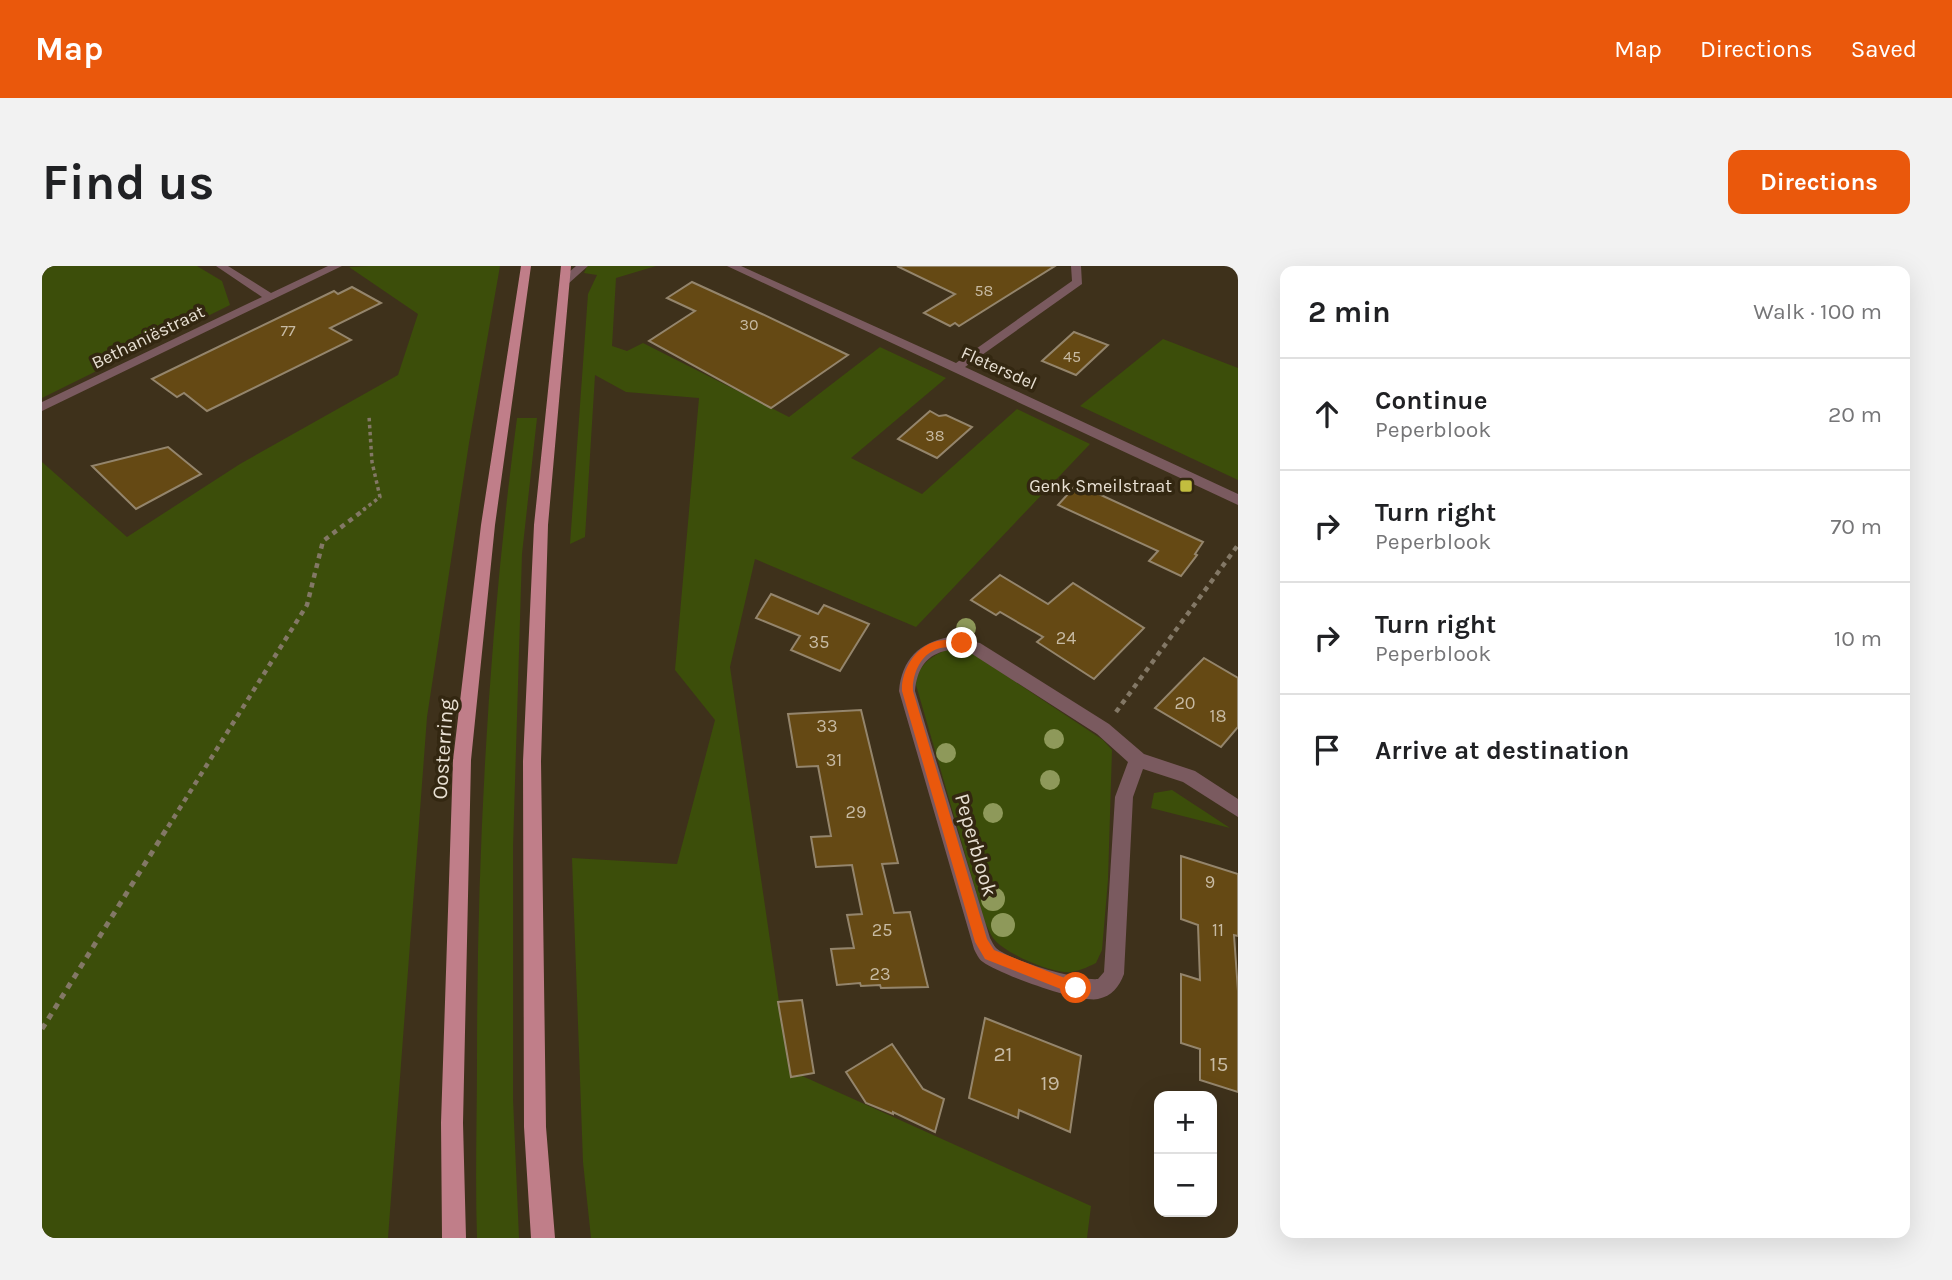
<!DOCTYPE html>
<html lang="en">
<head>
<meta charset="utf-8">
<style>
  :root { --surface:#fff; --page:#f2f2f2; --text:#202124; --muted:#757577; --line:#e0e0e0; --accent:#ea580c }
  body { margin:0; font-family:Karla,sans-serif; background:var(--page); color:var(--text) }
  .controls { position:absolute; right:21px; bottom:21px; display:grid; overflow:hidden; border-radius:14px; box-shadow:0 7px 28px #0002 }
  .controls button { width:63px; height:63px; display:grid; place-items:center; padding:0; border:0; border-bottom:2px solid var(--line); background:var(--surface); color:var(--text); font:35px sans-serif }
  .stop { position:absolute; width:21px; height:21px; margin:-16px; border:5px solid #ea580c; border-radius:50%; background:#fff }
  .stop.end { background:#ea580c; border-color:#fff; box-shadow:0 2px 7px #0008 }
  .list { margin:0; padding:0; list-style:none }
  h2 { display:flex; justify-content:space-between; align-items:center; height:91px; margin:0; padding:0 28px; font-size:30px }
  h2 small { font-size:23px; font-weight:400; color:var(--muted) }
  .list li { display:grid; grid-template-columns:46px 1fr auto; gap:21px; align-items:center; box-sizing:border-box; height:112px; padding:0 28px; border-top:2px solid var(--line) }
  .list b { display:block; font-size:26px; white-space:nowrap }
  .list p { margin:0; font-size:23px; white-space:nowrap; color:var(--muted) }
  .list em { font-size:23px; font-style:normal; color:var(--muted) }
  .icon { flex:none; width:38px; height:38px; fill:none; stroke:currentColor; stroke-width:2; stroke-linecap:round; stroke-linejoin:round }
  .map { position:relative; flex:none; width:1196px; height:972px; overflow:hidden; border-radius:14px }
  header { display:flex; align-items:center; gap:42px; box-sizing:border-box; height:98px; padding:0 35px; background:var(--accent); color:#fff }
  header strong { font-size:33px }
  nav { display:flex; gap:38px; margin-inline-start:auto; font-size:24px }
  .intro { display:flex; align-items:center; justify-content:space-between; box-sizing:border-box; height:168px; padding:0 42px }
  h1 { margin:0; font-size:49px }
  .button { padding:18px 32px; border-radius:14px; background:var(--accent); color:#fff; font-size:24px; font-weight:700 }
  main { display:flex; gap:42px; padding:0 42px }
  aside { flex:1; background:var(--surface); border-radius:14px; box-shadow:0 7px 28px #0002 }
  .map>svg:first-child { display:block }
  .green { fill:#3c4e0a }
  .building { fill:#654914; stroke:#94856c; stroke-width:2 }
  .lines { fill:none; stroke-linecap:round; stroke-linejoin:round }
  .path-far2 { stroke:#837866; stroke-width:3.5; stroke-dasharray:3.5 3.5; stroke-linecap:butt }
  .path-far1 { stroke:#837866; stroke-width:4.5; stroke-dasharray:5 5; stroke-linecap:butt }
  .path { stroke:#837866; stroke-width:5; stroke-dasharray:6 6; stroke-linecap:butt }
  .minor { fill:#7a5a5f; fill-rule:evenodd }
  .major { fill:#c07e89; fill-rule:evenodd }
  .tree { fill:#8e995a }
  .route { fill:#ea580c }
  .poi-dot { fill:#c2bd3f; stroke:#332711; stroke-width:2.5 }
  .labels { text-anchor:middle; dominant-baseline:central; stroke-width:7; stroke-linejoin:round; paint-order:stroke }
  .far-number-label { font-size:16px; fill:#c7baa3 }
  .far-street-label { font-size:18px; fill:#e8e0d3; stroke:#332711 }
  .far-poi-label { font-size:18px; fill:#e8e0d3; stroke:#332711; text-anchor:end }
  .number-label { font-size:18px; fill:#c7baa3 }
  .street-label { font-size:21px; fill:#e8e0d3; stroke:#332711 }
  .near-number-label { font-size:21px; fill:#c7baa3 }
</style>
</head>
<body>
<header>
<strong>Map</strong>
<nav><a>Map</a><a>Directions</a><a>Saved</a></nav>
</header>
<div class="intro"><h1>Find us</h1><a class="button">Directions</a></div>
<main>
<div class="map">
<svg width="1196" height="972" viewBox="0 0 1196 972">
  <rect width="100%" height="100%" fill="#3e311b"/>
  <g class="green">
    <path d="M0,0H155L180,15L188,39L0,132Z"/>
    <path d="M327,0H458L427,177L385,451L346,972H0V196L85,271L198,198L356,109L376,48L307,1Z"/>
    <path d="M545,0H614L574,12L570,80L585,85L601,77L747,151L838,81L904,112L809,192L880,228L975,143L1048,178L874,361L713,293L688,401L747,804L1049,940L1045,972H549L541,896L530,592L635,598L673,454L633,404L657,132L584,126L553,109L543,271L528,278L546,28L555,9L542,7Z"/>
    <path d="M1121,73L1196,102V214L1038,140Z"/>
    <path d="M475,152H495L480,288L471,581V833L477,972H435C433,912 435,852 435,792C435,578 447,364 475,152Z"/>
    <path d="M904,384L930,387L1061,474L1070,484L1066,614L1060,684L1054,697C1044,702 1033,707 1022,706C1003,704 962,687 951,672C948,668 946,661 943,657L874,419C875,400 888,391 904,384Z"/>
    <path d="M1130,524L1188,562L1109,542L1112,527Z"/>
  </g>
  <g class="building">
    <path d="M855,0H1013L917,60L913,57L908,60L882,47L913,28Z"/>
    <path d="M650,16L720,48L806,89L729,142L607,75L653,45L625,32Z"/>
    <path d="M310,21L339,37L288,62L309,74L165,145L142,127L135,131L110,113L292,25L296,28Z"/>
    <path d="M1032,66L1066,79L1034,109L1000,95Z"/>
    <path d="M888,145L897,150L904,149L930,161L895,192L856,173Z"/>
    <path d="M126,181L159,208L94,243L50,200Z"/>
    <path d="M1035,218L1161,276L1153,288L1155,289L1139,310L1107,295L1116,285L1016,239Z"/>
    <path d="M958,309L1006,338L1031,317L1102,362L1052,413L995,376L1001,371L958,346L954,349L929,334Z"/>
    <path d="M729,328L776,348L782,339L827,358L798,405L749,384L758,370L714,352Z"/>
    <path d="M1162,392L1196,412V461L1179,481L1113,442Z"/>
    <path d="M819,444L856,597L840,598L852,647L868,646L886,721L839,722L838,719L819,720L818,717L795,719L789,683L812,682L805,649L820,648L810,599L774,601L769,571L789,570L776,500L755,501L746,448Z"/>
    <path d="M1139,590L1196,608V670L1192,669L1196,725V826L1158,814V783L1139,777V708L1158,714L1156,659L1139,653Z"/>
    <path d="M760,734L772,807L749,811L736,736Z"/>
    <path d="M943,752L1039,790L1028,866L977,844L976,852L927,832Z"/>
    <path d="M850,778L881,823L902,833L893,866L851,846V848L824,837L804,806Z"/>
  </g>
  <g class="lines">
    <path class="path-far2" d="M321,244L338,231L330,196L327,150"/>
    <g class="path-far1">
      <path d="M1074,446L1196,279"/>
      <path d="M126,561L265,339L281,275L323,243"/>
    </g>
    <path class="path" d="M0,763L127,559"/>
    <g class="minor">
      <path d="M174,0H186L229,27L286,0H300L0,145V136L220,31Z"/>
      <path d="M534,0H546L526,18H518V14Z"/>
      <path d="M685,0H699L914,97L1030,15L1029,0H1039L1040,18L923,101L1196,228V239Z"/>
      <path d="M907,371L938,377L1067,458L1102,488L1153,505L1196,533V551L1141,516L1101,503L1091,531L1082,708C1077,721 1070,730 1056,733C1037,737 957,708 941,696C937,694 934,687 932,683L857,425C860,393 877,377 907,371ZM907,384L927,386L1055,468L1086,496L1073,531L1062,706L1056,713C1037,715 967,694 954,682C951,679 950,675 948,672L873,425C875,403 884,388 907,384Z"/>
    </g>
    <g class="major">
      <path d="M479,0H489L453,259L429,494L421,857L424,972H400L399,857L411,494L439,259Z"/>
      <path d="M519,0H529L506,259L499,495L504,861L513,972H489L482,861L481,495L492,259Z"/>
    </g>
  </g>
  <g class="tree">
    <circle cx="924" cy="362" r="10"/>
    <circle cx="1012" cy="473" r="10"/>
    <circle cx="904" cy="487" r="10"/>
    <circle cx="1008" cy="514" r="10"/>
    <circle cx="951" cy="547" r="10"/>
    <circle cx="951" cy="633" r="12"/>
    <circle cx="961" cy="659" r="12"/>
  </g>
  <path class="route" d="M920,373L925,377L924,379C915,382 904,380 895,383C878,389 870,409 871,425L945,673L952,684L1038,718V727L1034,729L943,693L933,676L860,425C859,406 872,382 892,376C900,373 911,374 920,373Z"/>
  <rect class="poi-dot" x="1137" y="213" width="14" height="14" rx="3.5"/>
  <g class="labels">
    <g class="far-number-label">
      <text x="942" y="24">58</text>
      <text x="707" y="58">30</text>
      <text x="246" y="64">77</text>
      <text x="1030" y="90">45</text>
      <text x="893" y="169">38</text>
    </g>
    <g class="far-street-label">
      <text transform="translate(106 71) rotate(-26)">Bethaniëstraat</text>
      <text transform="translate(957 102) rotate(24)">Fletersdel</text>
    </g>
    <g class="far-poi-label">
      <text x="1130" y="220">Genk Smeilstraat</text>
    </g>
    <g class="number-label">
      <text x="1024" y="372">24</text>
      <text x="777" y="376">35</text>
      <text x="1143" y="437">20</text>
      <text x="1176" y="450">18</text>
      <text x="785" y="460">33</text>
      <text x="792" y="494">31</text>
      <text x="814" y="546">29</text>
      <text x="1168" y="616">9</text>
      <text x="840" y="664">25</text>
      <text x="1176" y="664">11</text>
      <text x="838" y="708">23</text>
    </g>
    <g class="street-label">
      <text transform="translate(401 483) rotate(-86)">Oosterring</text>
      <text transform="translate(934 579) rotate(74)">Peperblook</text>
    </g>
    <g class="near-number-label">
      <text x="961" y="788">21</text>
      <text x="1177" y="798">15</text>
      <text x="1008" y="817">19</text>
    </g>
  </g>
</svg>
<div class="controls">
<button>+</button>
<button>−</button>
</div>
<div class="stop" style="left:1034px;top:722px"></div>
<div class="stop end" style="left:920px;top:377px"></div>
</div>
<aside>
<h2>2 min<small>Walk · 100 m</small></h2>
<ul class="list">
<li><svg class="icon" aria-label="ahead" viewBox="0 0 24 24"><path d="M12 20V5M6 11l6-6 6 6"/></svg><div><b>Continue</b><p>Peperblook</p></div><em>20 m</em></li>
<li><svg class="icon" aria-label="right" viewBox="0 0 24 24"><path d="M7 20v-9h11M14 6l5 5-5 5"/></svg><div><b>Turn right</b><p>Peperblook</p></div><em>70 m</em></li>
<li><svg class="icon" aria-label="right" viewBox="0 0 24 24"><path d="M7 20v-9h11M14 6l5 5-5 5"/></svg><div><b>Turn right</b><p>Peperblook</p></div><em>10 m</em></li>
<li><svg class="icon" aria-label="arrive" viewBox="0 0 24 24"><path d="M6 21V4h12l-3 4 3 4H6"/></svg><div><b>Arrive at destination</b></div></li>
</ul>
</aside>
</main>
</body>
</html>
